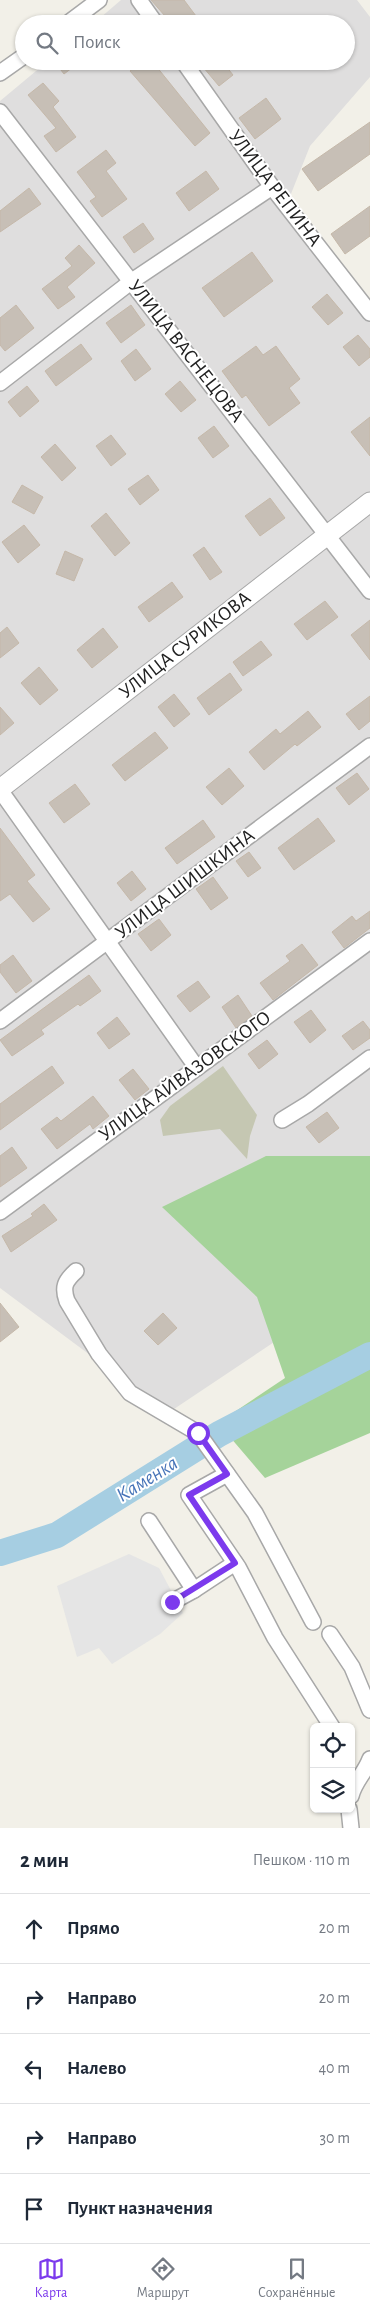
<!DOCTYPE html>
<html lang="ru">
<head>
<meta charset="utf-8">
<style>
  :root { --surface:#fff; --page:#f2f2f3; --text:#1f2937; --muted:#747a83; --line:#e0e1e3; --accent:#7c3aed }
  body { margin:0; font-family:"Alegreya Sans",sans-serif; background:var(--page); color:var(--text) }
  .controls { position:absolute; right:15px; bottom:15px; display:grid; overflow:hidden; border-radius:8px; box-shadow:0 1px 4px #0004 }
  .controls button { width:45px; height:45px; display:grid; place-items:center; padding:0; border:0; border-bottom:1px solid var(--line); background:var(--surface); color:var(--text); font:25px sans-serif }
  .stop { position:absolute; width:15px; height:15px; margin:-11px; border:4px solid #7c3aed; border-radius:50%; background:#fff }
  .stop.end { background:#7c3aed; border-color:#fff; box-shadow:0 1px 5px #0008 }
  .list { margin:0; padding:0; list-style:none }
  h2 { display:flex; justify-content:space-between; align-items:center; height:65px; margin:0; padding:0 20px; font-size:21px }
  h2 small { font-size:16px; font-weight:400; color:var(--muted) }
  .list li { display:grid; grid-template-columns:32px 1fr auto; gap:15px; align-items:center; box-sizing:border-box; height:70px; padding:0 20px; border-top:1px solid var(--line) }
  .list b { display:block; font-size:19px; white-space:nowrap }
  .list em { font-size:16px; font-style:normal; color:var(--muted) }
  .icon { flex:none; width:28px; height:28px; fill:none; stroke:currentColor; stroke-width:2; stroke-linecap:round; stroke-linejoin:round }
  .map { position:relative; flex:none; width:370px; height:1828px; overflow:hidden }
  .search { position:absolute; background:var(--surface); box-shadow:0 1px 4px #0004; left:15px; right:15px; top:15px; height:55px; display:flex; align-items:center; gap:12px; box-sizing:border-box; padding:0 18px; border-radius:28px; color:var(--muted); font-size:19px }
  .sheet { height:415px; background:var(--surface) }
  nav { display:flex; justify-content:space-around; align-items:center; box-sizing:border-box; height:70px; border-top:1px solid var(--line); background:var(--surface); font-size:14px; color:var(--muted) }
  nav a { display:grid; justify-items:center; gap:2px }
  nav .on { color:var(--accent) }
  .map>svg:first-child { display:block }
  .residential { fill:#dfdede }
  .construction { fill:#c5c7b2 }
  .forest { fill:#a5d39a }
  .parking { fill:#e5e5e5 }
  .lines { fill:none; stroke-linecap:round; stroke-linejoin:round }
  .river { stroke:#a6cee2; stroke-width:26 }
  .building { fill:#c7bfb6; stroke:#c5b8a9 }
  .minor-casing { stroke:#a8a8a8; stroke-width:18 }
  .tertiary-casing { stroke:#a8a8a8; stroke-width:21 }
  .minor { stroke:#fff; stroke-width:15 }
  .tertiary { stroke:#fff; stroke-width:19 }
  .route { stroke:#7c3aed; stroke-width:6 }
  .labels { text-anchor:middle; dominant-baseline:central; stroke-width:4; stroke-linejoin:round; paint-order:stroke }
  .street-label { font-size:20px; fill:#212121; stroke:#fff }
  .water-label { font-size:21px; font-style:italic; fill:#4774b8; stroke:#fff }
</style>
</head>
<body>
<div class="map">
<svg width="370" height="1828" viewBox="0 0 370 1828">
  <rect width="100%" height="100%" fill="#f2f0e8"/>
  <path class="residential" d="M121,0H357L370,17V77L310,146L283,214L310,247L370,308V1278L168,1413L0,1288V101L48,61H346V24H93Z"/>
  <path class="construction" d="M223,1066L257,1115L250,1136L247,1159L220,1129L163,1136L160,1120L170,1106Z"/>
  <path class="forest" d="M266,1156H370V1433L265,1478L218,1423L285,1378L257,1297L162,1207Z"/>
  <path class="parking" d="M129,1554L159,1568L183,1613L160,1634L112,1664L99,1648L77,1657L57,1586Z"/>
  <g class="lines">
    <path class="river" d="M0,1553L57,1535L219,1434L370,1355"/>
  </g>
  <g class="building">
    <path d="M151,0H184L202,24H172Z"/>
    <path d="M54,61H81L64,74Z"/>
    <path d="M143,61H152L210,133L195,146L130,71Z"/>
    <path d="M210,61H222L233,75L219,86L203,67Z"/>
    <path d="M43,83L59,101L53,107L76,137L56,152L44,136L56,128L28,95Z"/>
    <path d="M266,98L281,119L255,139L239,118Z"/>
    <path d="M370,122V154L318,191L302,169Z"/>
    <path d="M106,150L116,163L106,171L127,199L102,217L90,201L96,197L77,172Z"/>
    <path d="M206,171L219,189L189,211L176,193Z"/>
    <path d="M29,188L41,204L0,232V211Z"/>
    <path d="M370,206V236L345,254L331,234Z"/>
    <path d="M143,223L154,239L134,253L123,237Z"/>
    <path d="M79,245L95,263L67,287L75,297L58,309L42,289L72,266L65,258Z"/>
    <path d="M252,252L273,281L224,317L202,288Z"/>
    <path d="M327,294L343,313L328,325L312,307Z"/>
    <path d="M16,305L34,328L5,351L0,345V318Z"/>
    <path d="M131,305L145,325L121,343L106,323Z"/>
    <path d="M358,335L370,349V357L359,366L343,347Z"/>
    <path d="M81,344L92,359L56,386L45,371Z"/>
    <path d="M256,346L263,355L276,346L300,379L289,388L300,403L269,426L246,395L242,398L222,371Z"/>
    <path d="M136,349L151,369L135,381L121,361Z"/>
    <path d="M180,381L196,400L181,412L165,394Z"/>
    <path d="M27,386L39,401L20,417L8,402Z"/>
    <path d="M370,417V456L351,432Z"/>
    <path d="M214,426L229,446L213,458L198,438Z"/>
    <path d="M111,435L126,454L111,466L96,446Z"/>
    <path d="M55,444L76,468L62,481L41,457Z"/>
    <path d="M148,475L159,490L140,505L128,489Z"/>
    <path d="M22,485L43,497L34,514L12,502Z"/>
    <path d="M270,498L285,518L260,536L245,516Z"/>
    <path d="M106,513L130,543L115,556L91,526Z"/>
    <path d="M24,525L40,545L18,563L2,542Z"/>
    <path d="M204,547L222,572L210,580L193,555Z"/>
    <path d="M65,551L83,559L74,581L56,574Z"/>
    <path d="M172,582L183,597L149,622L138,607Z"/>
    <path d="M325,601L338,617L307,640L294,624Z"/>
    <path d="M370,620V660L351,635Z"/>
    <path d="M7,627L19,643L0,658V633Z"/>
    <path d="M103,628L118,647L92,668L77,650Z"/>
    <path d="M261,641L272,655L243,676L233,662Z"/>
    <path d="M39,667L58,690L40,705L21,683Z"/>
    <path d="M230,673L242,690L209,715L197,698Z"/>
    <path d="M174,694L190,714L174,727L158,707Z"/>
    <path d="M370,696V721L359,730L346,714Z"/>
    <path d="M0,707L14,723L0,735Z"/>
    <path d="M308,711L321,727L297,746L295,744L264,770L249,752L276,729L280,734Z"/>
    <path d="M155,732L168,748L125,781L112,765Z"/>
    <path d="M229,768L244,786L222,805L206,787Z"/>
    <path d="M357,773L369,789L349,805L336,788Z"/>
    <path d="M75,784L90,804L64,823L49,803Z"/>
    <path d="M318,818L335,841L294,870L278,848Z"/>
    <path d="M203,820L215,837L177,864L165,848Z"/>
    <path d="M0,828L35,875L27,881L50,909L33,922L10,894L0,901Z"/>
    <path d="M249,852L261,868L248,877L236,861Z"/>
    <path d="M132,871L146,889L131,901L117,883Z"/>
    <path d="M213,877L228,898L211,910L196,889Z"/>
    <path d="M370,911V928L344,948L332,932L352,916L356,921Z"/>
    <path d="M159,919L171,935L151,951L138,934Z"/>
    <path d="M302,944L318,965L273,1000L260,983L290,961L286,956Z"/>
    <path d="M13,955L32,981L16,993L0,972V965Z"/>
    <path d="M89,975L101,991L80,1006L78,1004L41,1030L44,1034L12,1056L0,1040Z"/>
    <path d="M198,981L210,997L190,1012L177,996Z"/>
    <path d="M238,995L252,1016L236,1028L222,1007Z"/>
    <path d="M311,1010L326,1030L310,1043L294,1022Z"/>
    <path d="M117,1017L130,1034L109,1049L97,1033Z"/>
    <path d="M363,1021L370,1030V1038L353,1050L342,1036Z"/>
    <path d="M267,1040L278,1054L259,1069L248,1054Z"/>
    <path d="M52,1066L64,1083L0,1130V1104Z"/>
    <path d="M133,1069L149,1089L135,1100L119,1080Z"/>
    <path d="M93,1096L109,1116L93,1129L90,1124L57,1149L41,1129L57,1117L61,1121Z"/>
    <path d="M327,1112L339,1128L319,1143L306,1127Z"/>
    <path d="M12,1147L27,1168L0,1187V1156Z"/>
    <path d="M44,1204L57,1220L11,1252L2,1236L33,1216L31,1214Z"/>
    <path d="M0,1303L19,1327L0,1342Z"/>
    <path d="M163,1313L177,1328L158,1345L144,1331Z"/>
  </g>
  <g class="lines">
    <g class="minor-casing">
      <g id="minor">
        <path d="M139,0L156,24"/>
        <path d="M67,24L99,0"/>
        <path d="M183,61L272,187L370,313"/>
        <path d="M0,73L24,56"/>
        <path d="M0,112L370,591"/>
        <path d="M0,383L132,281L272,187"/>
        <path d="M0,790L197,1068"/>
        <path d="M0,1021L370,746"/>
        <path d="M282,1120L308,1104L370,1058"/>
        <path d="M0,1212L370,941"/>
        <path d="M76,1271C65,1281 62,1287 67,1301L99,1354L130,1393L198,1433L255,1513L313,1622"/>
        <path d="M227,1474L189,1495L238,1567L275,1638L332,1727"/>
        <path d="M149,1521L194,1590L235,1563"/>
        <path d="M172,1602L194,1590"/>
        <path d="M330,1634L352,1667L370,1710"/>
        <path d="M351,1796C354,1782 365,1773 370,1759"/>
        <path d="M349,1809L351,1828"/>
      </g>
    </g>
    <g class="tertiary-casing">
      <path id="tertiary" d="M0,789L370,502"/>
    </g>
    <use href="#minor" class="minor"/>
    <use href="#tertiary" class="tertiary"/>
  </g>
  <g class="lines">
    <path class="route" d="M172,1602L235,1563L189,1495L227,1474L198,1433"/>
  </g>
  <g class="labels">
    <g class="street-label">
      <text transform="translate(275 188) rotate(53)">УЛИЦА РЕПИНА</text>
      <text transform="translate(186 351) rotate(52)">УЛИЦА ВАСНЕЦОВА</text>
      <text transform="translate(185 645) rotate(-38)">УЛИЦА СУРИКОВА</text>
      <text transform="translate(185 884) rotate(-37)">УЛИЦА ШИШКИНА</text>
      <text transform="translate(185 1076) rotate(-36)">УЛИЦА АЙВАЗОВСКОГО</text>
    </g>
    <g class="water-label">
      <text transform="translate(147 1479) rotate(-32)">Каменка</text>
    </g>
  </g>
</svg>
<div class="controls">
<button><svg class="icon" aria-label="locate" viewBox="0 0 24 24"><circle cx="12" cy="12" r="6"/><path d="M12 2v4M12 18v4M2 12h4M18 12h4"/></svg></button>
<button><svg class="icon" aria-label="layers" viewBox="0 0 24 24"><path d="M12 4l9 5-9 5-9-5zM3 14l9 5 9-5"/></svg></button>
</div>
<div class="stop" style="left:198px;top:1433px"></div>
<div class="stop end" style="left:172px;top:1602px"></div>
<div class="search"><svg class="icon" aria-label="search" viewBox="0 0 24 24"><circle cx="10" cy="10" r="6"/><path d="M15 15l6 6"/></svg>Поиск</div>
</div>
<section class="sheet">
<h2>2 мин<small>Пешком · 110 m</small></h2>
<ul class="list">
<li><svg class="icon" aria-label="ahead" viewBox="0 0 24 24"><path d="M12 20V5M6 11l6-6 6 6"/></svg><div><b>Прямо</b></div><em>20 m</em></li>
<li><svg class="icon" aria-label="right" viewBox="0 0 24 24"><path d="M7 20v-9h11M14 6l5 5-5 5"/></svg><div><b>Направо</b></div><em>20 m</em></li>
<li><svg class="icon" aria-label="left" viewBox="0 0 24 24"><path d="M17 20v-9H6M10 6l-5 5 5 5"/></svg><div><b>Налево</b></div><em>40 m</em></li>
<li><svg class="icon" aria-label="right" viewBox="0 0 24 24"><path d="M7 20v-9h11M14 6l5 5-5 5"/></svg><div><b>Направо</b></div><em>30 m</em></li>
<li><svg class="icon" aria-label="arrive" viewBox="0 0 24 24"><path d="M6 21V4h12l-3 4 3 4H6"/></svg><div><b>Пункт назначения</b></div></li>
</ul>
</section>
<nav>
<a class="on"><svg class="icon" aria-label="map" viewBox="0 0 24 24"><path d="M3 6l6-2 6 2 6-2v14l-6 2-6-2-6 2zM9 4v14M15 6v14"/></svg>Карта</a>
<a><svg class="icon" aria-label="directions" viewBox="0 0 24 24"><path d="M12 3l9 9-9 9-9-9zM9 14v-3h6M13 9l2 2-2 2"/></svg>Маршрут</a>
<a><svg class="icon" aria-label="saved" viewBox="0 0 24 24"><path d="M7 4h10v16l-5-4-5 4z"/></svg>Сохранённые</a>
</nav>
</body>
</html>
